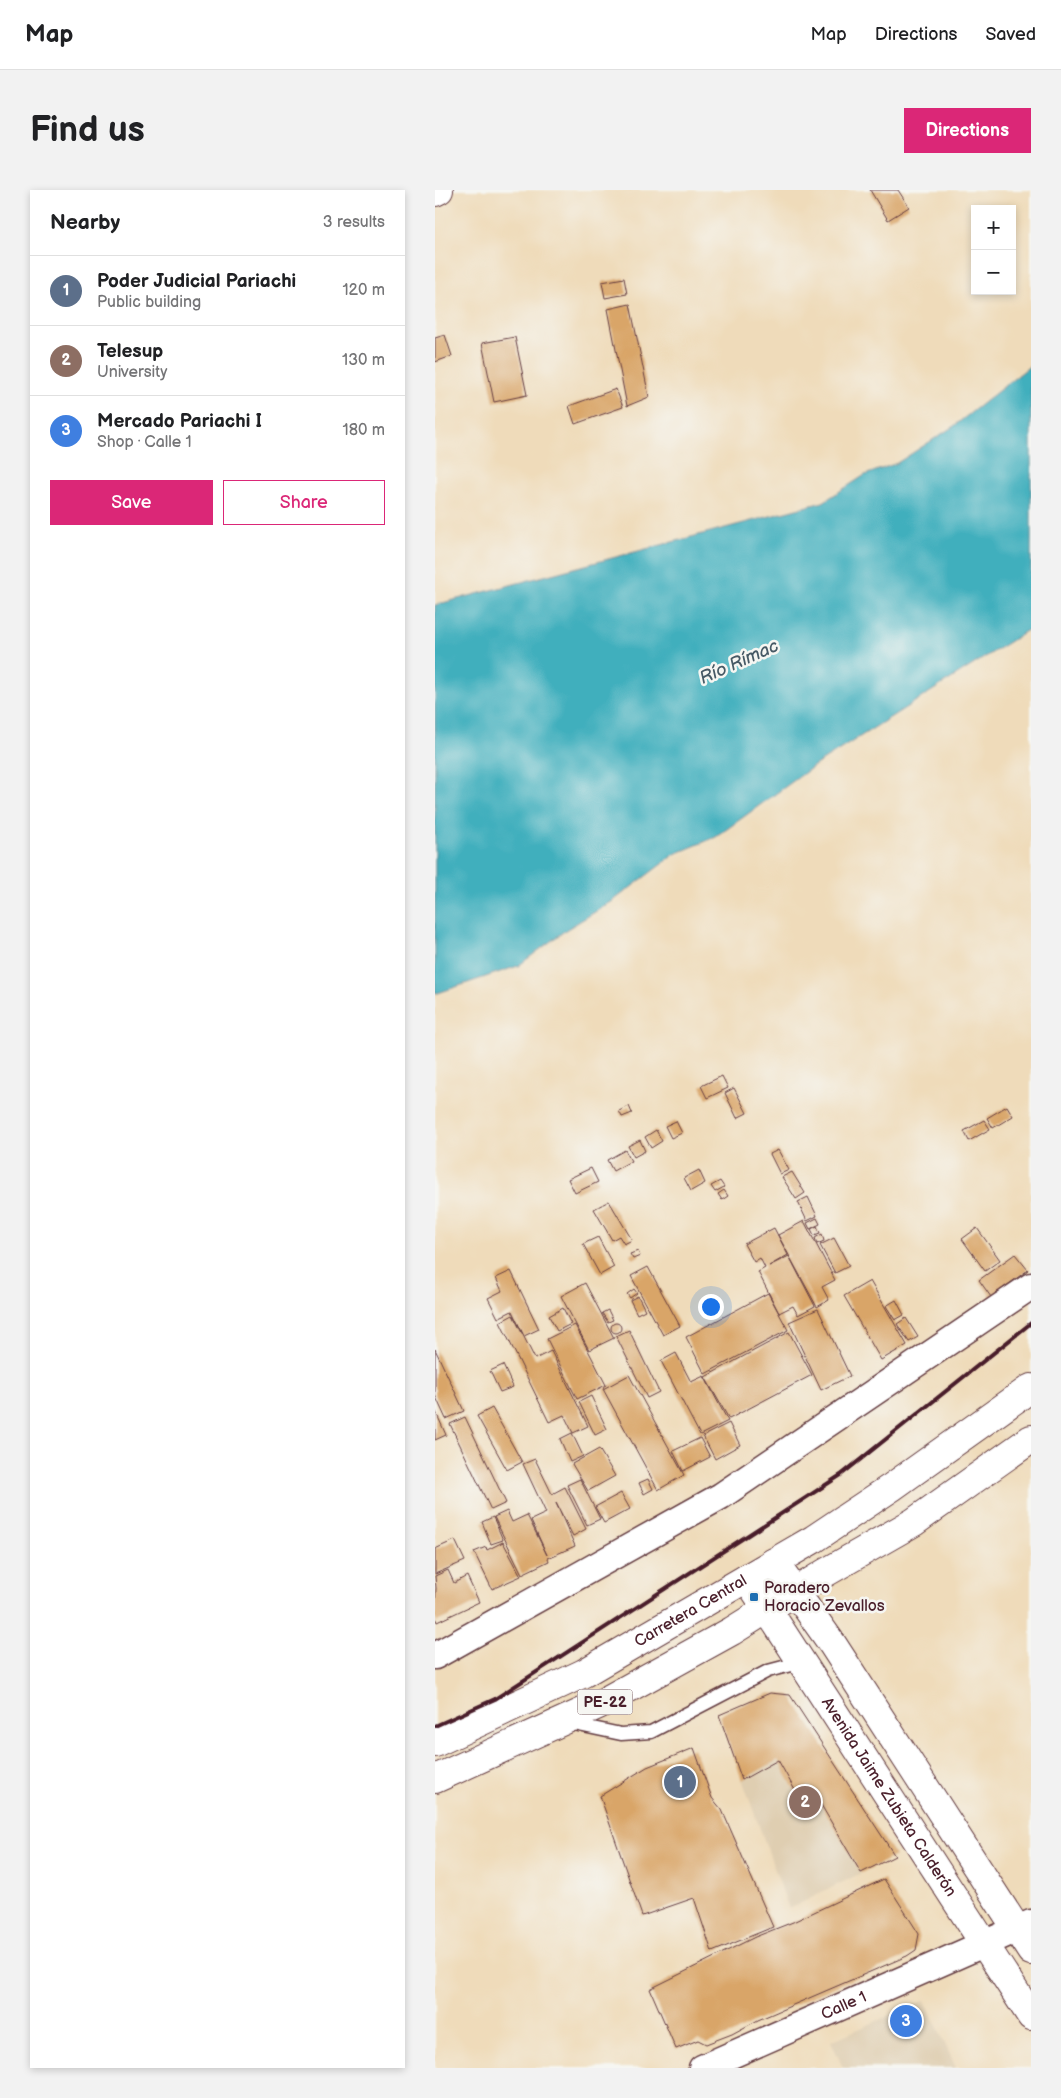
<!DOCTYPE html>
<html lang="en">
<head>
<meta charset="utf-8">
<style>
  :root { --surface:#fff; --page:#f2f2f2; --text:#202124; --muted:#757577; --line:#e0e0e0; --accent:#db2777 }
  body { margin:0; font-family:"Balsamiq Sans",sans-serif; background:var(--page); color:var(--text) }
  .controls { position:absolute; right:15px; top:15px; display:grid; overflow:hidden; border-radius:0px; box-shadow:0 2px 8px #0003 }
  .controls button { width:45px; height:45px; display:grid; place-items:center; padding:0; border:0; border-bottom:1px solid var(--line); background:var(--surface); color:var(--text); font:25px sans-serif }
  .you { position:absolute; left:275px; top:1116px; width:18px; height:18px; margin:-12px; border:4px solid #fff; border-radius:50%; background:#1a73e8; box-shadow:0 0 0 8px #1a73e833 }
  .badge { display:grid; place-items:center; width:32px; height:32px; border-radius:50%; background:var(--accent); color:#fff; font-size:16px; font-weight:700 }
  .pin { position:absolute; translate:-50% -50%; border:2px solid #fff; box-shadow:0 1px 5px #0006 }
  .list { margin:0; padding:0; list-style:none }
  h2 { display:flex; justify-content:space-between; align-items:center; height:65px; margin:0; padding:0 20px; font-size:21px }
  h2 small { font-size:16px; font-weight:400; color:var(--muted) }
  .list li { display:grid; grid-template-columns:32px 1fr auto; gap:15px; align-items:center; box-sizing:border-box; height:70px; padding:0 20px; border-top:1px solid var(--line) }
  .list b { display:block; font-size:19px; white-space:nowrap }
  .list p { margin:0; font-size:16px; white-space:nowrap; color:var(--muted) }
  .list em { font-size:16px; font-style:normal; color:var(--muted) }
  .actions { display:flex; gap:10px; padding:15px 20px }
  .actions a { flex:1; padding:11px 0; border:1px solid var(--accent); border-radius:0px; text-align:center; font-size:18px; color:var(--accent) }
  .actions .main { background:var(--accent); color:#fff }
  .map { position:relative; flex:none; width:596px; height:1878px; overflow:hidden; border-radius:0px }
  header { display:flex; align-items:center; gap:30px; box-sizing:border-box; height:70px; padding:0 25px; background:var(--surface); border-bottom:1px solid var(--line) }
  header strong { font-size:24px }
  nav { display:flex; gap:28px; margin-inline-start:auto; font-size:18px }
  .intro { display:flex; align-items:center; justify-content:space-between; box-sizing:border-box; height:120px; padding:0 30px }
  h1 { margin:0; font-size:35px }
  .button { padding:12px 22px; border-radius:0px; background:var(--accent); color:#fff; font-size:18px; font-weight:700 }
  main { display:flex; gap:30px; padding:0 30px }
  aside { flex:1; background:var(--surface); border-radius:0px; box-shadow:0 2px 8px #0003 }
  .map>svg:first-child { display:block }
  .built { fill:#dfceb1 }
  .water { fill:#41afbd; stroke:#466774 }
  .building { fill:#d9a567 }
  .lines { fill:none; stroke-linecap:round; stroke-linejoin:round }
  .lane-casing { stroke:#633b40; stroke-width:15 }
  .street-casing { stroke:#633b40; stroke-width:29 }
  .secondary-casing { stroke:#633b40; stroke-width:30 }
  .highway-casing { stroke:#633b40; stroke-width:30 }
  .lane { stroke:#fff; stroke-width:12 }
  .street { stroke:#fff; stroke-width:26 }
  .secondary { stroke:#fff; stroke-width:28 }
  .highway { stroke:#fff; stroke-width:28 }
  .rail { stroke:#4a1f2b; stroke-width:4 }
  .poi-dot { fill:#1f6fb2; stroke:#f6f6f2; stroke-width:2 }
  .labels { text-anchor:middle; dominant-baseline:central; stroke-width:5; stroke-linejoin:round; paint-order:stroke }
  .shield { fill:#f6f6f2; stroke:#7e6067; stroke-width:1 }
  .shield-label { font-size:15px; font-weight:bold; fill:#4a1f2b }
  .poi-label { font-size:16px; fill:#4a1f2b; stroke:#f6f6f2; text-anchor:start }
  .street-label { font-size:16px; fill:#4a1f2b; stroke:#f6f6f2 }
  .water-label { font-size:18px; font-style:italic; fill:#465965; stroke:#f6f6f2 }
</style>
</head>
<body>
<header>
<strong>Map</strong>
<nav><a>Map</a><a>Directions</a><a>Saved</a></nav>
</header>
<div class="intro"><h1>Find us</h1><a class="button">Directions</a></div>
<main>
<aside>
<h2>Nearby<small>3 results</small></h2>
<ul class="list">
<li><span class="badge" style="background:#5c6f8a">1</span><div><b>Poder Judicial Pariachi</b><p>Public building</p></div><em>120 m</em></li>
<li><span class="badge" style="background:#8d6e63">2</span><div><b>Telesup</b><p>University</p></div><em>130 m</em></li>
<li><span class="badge" style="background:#3f7fe0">3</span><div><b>Mercado Pariachi I</b><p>Shop · Calle 1</p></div><em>180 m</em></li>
</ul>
<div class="actions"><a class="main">Save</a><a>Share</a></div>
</aside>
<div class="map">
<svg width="596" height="1878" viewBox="0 0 596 1878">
  <rect width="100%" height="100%" fill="#f6f6f2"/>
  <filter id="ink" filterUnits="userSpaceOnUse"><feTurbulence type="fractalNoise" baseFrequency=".02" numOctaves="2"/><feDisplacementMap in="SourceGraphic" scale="10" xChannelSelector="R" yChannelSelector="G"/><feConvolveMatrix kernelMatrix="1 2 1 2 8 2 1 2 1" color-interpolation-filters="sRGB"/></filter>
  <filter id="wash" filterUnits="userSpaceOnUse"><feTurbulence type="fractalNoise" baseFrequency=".0096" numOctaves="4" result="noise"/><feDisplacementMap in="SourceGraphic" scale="20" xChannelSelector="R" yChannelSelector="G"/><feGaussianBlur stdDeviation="1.12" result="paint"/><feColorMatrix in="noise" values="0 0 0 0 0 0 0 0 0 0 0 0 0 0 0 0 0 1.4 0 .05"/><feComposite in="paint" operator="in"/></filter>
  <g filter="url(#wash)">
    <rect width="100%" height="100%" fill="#efdbba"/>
    <g class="built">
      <path d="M335,1503L355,1505L460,1666L354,1719L284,1525Z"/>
      <path d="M490,1810L521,1878H408L396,1851Z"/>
    </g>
    <path class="water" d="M596,175V438L379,576L281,647L240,664L178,711L132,739L83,776L0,804V415L388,312L430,285L462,273L519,236Z"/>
    <g id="blocks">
      <g class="building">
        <path d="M435,0H463L474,17L453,30Z"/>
        <path d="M189,88L192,104L170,108L167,92Z"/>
        <path d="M195,114L214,207L192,216L173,119Z"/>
        <path d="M10,145L17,166L0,172V148Z"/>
        <path d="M80,147L92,205L59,212L47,153Z"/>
        <path d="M181,199L188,217L140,234L134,216Z"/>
        <path d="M287,886L293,898L272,908L266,896Z"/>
        <path d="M299,898L312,923L302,928L290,903Z"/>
        <path d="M194,916L197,923L187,927L184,921Z"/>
        <path d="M572,916L578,926L558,938L552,928Z"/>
        <path d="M549,930L555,939L534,951L529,941Z"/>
        <path d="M241,931L247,943L236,948L230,936Z"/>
        <path d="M221,940L227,951L216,958L210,947Z"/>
        <path d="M205,950L210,961L199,967L193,956Z"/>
        <path d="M190,960L196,971L178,981L172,970Z"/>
        <path d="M343,960L354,980L345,984L335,964Z"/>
        <path d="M156,978L163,992L140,1003L133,989Z"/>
        <path d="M264,980L270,993L256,1001L249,988Z"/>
        <path d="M357,982L370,1003L361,1009L347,987Z"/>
        <path d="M285,991L289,997L280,1002L276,996Z"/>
        <path d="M289,1000L293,1006L287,1010L283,1004Z"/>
        <path d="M373,1007L382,1026L372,1031L363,1012Z"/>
        <path d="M174,1011L197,1050L189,1054L184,1046L177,1050L159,1019Z"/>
        <path d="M382,1028L385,1034L375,1039L372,1033Z"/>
        <path d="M369,1031L400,1090L387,1097L394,1110L382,1117L343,1045Z"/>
        <path d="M382,1036L385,1043L379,1045L376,1039Z"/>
        <path d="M339,1038L353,1065L334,1076L354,1066L380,1116L363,1125L358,1116L344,1123L323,1082L330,1078L325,1068L319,1072L309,1054Z"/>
        <path d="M542,1038L565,1070L550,1081L527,1049Z"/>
        <path d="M387,1044L389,1051L382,1054L380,1048Z"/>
        <path d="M163,1047L179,1077L165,1085L148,1054Z"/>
        <path d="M399,1048L414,1076L400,1083L385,1055Z"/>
        <path d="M203,1061L205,1066L198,1069L195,1064Z"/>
        <path d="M580,1064L593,1080L556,1107L544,1090Z"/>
        <path d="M213,1077L245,1136L228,1145L196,1086Z"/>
        <path d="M76,1081L104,1139L89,1146L77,1121L63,1128L53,1108L67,1101L61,1088Z"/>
        <path d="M435,1091L472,1155L446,1170L409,1106Z"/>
        <path d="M150,1093L179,1148L154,1160L126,1106Z"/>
        <path d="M199,1099L202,1103L195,1108L192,1104Z"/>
        <path d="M333,1103L353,1140L270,1184L251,1147Z"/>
        <path d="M203,1106L210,1120L202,1124L195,1110Z"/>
        <path d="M461,1110L469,1125L460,1130L451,1116Z"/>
        <path d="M128,1118L136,1134L122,1141L114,1126Z"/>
        <path d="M383,1119L415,1186L386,1200L354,1132Z"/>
        <path d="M173,1120L178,1130L173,1132L167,1123Z"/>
        <path d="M78,1125L100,1169L116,1161L153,1236L138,1243L129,1225L114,1232L65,1132Z"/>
        <path d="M471,1128L483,1147L474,1152L462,1134Z"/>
        <circle cx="181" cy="1138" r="5"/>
        <path d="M140,1135L171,1195L142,1209L112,1149Z"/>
        <path d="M194,1140L224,1202L212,1208L181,1146Z"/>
        <path d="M354,1142L377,1185L294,1229L270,1187Z"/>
        <path d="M0,1159L29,1221L11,1229L0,1205Z"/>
        <path d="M241,1163L256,1192L269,1186L293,1231L265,1245L226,1171Z"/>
        <path d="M68,1175L78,1197L65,1202L55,1181Z"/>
        <path d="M194,1185L249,1285L223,1300L168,1199Z"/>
        <path d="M156,1206L172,1239L160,1245L144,1212Z"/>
        <path d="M57,1218L87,1272L72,1280L42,1226Z"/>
        <path d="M0,1220L11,1245L0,1250Z"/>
        <path d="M30,1227L71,1313L56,1320L15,1234Z"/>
        <path d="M294,1233L305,1255L280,1269L268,1246Z"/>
        <path d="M137,1243L148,1266L135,1272L125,1249Z"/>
        <path d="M265,1248L275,1267L248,1281L238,1261Z"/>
        <path d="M164,1259L180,1286L153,1301L137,1274Z"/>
        <path d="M100,1269L117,1304L130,1297L151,1339L138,1346L121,1313L140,1356L113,1368L114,1371L87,1384L59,1327L72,1321L77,1332L92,1325L112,1365L96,1330L111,1323L88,1274Z"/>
        <path d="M145,1289L165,1329L152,1335L132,1295Z"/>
        <path d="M213,1289L218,1299L209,1304L204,1293Z"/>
        <path d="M186,1303L195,1319L169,1333L160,1317Z"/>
        <path d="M58,1327L68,1350L56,1354L47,1332Z"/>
        <path d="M20,1350L30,1371L0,1384V1359Z"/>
        <path d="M68,1352L86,1386L57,1399L39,1362L51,1357L52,1360Z"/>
        <path d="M13,1380L19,1393L32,1386L44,1412L2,1432L0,1427L1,1398L0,1386Z"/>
        <path d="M335,1503L355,1505L460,1666L426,1683L375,1596L361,1602L343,1570L307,1590L284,1525Z"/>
        <path d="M259,1558L277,1608L287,1620L338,1737L277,1762L259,1708L207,1726L165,1606L212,1577Z"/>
        <path d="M449,1689L484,1744L481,1760L472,1766L323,1830L297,1844L271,1854L263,1850L241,1859L215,1799L320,1747L358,1732Z"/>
      </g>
    </g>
  </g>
  <g filter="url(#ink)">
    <use href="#blocks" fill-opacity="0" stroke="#633b40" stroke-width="1"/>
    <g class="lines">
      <g class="lane-casing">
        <path id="lane" d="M134,1533L186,1544L216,1542L333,1481L367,1472"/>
      </g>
      <g class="street-casing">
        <g id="street">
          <path d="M0,1466L286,1306L596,1096"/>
          <path id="s1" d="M267,1878L596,1733"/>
        </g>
      </g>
      <g class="secondary-casing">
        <g id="secondary">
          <path d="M339,1372L398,1455L596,1761"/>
          <path id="s2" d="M312,1388L596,1826"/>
        </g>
      </g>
      <g class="highway-casing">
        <g id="highway">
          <path d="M0,2L4,0"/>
          <path id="s3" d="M0,1553L149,1483L379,1349L457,1297L596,1198"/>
          <path d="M0,1589L163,1515L297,1441L390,1383L479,1332L596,1249"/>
        </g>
      </g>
      <use href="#lane" class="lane"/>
      <use href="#street" class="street"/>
      <use href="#secondary" class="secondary"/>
      <use href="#highway" class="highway"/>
      <path class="rail" d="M0,1536L60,1509L406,1285L596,1133"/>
    </g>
  </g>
  <rect class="poi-dot" x="314" y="1402" width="10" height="10" rx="2.5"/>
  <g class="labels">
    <rect class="shield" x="142.5" y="1499.5" width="55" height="25" rx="4"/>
    <g class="shield-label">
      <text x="170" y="1512">PE-22</text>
    </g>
    <g class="poi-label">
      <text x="329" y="1398">Paradero<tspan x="329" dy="18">Horacio Zevallos</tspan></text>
    </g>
    <g class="street-label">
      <text stroke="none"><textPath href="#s3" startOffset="288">Carretera Central</textPath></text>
      <text stroke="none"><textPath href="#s2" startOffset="261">Avenida Jaime Zubieta Calderón</textPath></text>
      <text stroke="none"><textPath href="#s1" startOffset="155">Calle 1</textPath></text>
    </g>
    <g class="water-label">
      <text transform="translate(304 472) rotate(-24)">Río Rímac</text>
    </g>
  </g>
</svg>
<div class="controls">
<button>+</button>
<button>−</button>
</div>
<div class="you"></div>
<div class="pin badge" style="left:245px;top:1592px;background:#5c6f8a">1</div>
<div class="pin badge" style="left:370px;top:1612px;background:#8d6e63">2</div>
<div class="pin badge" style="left:471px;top:1831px;background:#3f7fe0">3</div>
</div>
</main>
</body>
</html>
